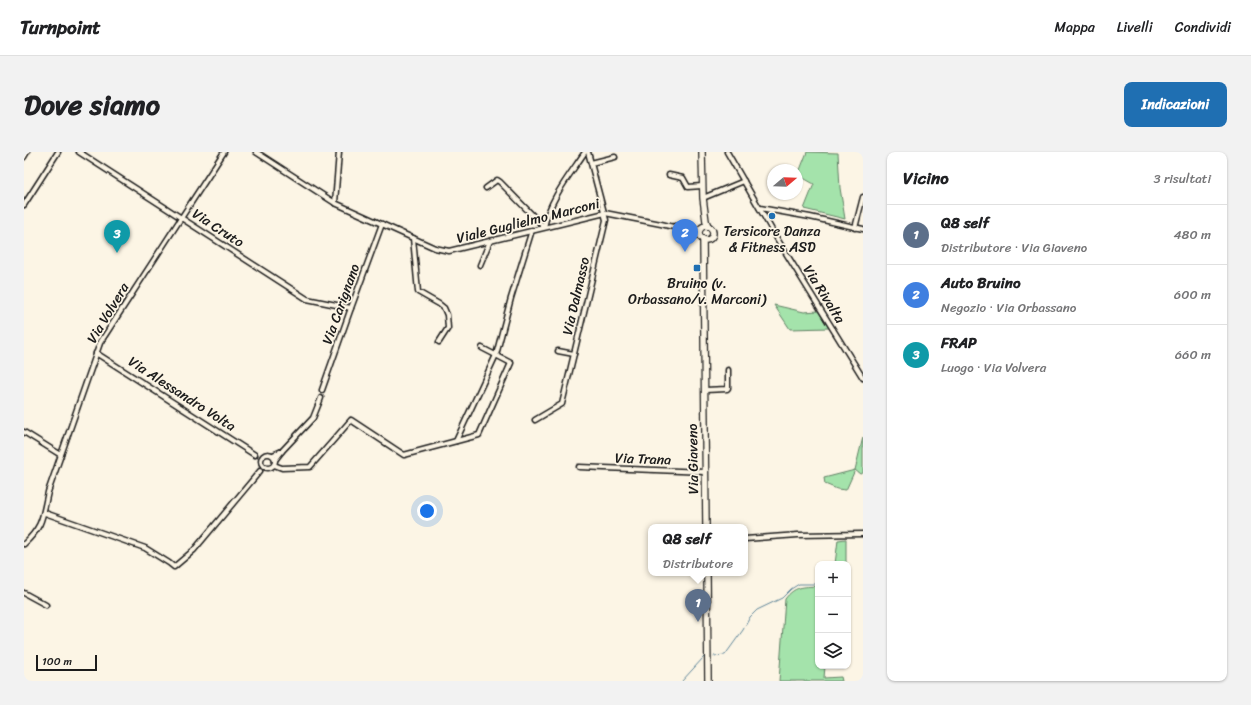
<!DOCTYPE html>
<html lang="it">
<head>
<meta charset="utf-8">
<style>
  :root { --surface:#fff; --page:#f2f2f2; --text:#202124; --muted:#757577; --line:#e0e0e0; --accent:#1f6fb2 }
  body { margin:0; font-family:Sriracha,sans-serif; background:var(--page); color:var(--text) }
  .controls { position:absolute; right:12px; bottom:12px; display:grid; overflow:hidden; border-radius:8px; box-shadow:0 1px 3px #0004 }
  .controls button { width:36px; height:36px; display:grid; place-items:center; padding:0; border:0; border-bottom:1px solid var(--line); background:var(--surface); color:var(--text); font:20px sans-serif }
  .compass { position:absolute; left:743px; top:12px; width:36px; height:36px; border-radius:50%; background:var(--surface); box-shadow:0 1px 3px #0004; rotate:71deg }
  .scale { position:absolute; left:12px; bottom:10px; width:61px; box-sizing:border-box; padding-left:4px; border:2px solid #1c1c1c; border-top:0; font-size:11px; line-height:14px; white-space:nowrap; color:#1c1c1c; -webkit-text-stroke:3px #fcf5e5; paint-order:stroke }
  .you { position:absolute; left:403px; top:359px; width:14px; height:14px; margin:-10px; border:3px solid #fff; border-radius:50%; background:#1a73e8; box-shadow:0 0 0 6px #1a73e833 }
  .badge { display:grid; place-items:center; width:26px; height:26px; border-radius:50%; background:var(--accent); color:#fff; font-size:13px; font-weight:700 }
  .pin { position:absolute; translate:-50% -33px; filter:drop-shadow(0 1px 2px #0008) }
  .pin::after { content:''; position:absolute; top:21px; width:14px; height:12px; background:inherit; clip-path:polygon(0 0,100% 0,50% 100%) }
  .popup { position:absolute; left:624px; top:372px; width:100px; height:52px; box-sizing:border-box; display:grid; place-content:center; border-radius:8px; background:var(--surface); filter:drop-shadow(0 1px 3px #0005); font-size:13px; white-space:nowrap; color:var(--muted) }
  .popup b { font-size:15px; color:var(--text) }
  .popup::after { content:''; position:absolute; left:50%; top:100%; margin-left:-8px; border:8px solid transparent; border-top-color:var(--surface) }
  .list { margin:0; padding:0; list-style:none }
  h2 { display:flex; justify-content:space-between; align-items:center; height:52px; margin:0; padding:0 16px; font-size:17px }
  h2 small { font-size:13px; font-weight:400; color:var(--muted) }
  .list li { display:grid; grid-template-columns:26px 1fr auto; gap:12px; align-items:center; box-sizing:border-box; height:60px; padding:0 16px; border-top:1px solid var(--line) }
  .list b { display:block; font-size:15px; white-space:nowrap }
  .list p { margin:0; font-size:13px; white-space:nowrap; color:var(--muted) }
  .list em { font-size:13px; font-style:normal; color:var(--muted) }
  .icon { flex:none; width:22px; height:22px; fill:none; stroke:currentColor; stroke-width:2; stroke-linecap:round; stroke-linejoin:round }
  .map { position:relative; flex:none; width:839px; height:529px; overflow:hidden; border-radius:8px }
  header { display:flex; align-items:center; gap:24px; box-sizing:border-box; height:56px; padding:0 20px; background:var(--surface); border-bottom:1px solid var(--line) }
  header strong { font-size:19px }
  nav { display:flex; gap:22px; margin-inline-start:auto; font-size:14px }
  .intro { display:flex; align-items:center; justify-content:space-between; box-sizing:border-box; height:96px; padding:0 24px }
  h1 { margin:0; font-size:28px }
  .button { padding:10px 18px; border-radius:8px; background:var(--accent); color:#fff; font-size:14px; font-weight:700 }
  main { display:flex; gap:24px; padding:0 24px }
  aside { flex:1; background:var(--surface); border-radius:8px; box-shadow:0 1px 3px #0004 }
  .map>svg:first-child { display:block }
  .green { fill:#a4e3ab; stroke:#608064 }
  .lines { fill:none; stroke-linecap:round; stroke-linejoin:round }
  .stream { stroke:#60869a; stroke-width:1 }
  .minor-casing { stroke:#1c1c1c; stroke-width:7 }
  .secondary-casing { stroke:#1c1c1c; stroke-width:8 }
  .minor { stroke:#fcf5e5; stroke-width:4 }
  .secondary { stroke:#fcf5e5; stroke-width:5.5 }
  .poi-dot { fill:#1f6fb2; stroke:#fcf5e5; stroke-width:1.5 }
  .labels { text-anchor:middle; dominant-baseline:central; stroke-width:3.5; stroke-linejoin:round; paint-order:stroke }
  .street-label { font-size:14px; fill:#1c1c1c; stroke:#fcf5e5 }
  .poi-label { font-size:14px; fill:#1c1c1c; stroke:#fcf5e5 }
</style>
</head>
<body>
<header>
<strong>Turnpoint</strong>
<nav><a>Mappa</a><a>Livelli</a><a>Condividi</a></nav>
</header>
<div class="intro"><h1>Dove siamo</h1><a class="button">Indicazioni</a></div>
<main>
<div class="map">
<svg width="839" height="529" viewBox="0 0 839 529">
  <rect width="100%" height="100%" fill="#fcf5e5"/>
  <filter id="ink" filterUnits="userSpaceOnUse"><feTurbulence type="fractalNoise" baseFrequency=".025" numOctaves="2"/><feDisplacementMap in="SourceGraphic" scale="8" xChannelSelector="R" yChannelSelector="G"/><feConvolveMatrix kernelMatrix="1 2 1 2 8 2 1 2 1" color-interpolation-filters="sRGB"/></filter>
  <g filter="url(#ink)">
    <g class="green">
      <path d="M783,0L814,1L816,36L821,67L780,57L790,32L774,23Z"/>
      <path d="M750,153L780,160L794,159L805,176L766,177Z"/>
      <path d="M839,285V321L836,322L831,318L822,338L813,337L801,332L800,326L831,318Z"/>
      <path d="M822,387V412H811L814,388Z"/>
      <path d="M794,434V514H801L800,526L817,525L818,529H755L761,447C771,434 778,435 794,434Z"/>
    </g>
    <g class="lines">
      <g class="stream">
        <path d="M690,504L701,503L719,478L726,465L733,458L758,446L767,437L775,432H794"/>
        <path d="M658,529L680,505"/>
      </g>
      <g class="minor-casing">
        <g id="minor">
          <path d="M55,0L283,147L327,156"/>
          <path d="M232,0L311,51L411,96L425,99L581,61L637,72L666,79L675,84"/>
          <path d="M703,0L752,85L839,226"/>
          <path d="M0,5L3,0"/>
          <path d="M567,11L591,5"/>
          <path d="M645,23L659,26L664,35L678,34"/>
          <path d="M462,36L473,28L476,30L520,75"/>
          <path d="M679,46L720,29"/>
          <path d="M311,51L315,0"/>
          <path d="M0,53L34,0"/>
          <path d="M736,56L786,65L839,77"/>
          <path d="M651,74L675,78"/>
          <path d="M520,75C526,47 545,24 561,0"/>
          <path d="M831,76L839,45"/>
          <path d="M389,86L394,140L415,152L420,156L423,163L424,176L415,190"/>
          <path d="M456,113L466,89"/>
          <path d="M534,199L550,202"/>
          <path d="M72,201L231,303"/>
          <path d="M298,238L327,156L358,72"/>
          <path d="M681,238L703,237L704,236V218"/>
          <path d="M511,268L538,252L582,68L564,0"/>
          <path d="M0,280L37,303"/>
          <path d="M432,289L472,203L487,146L508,78"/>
          <path d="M258,299L289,266L297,246"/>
          <circle cx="244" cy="309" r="7"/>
          <path d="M249,303L258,299L251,308"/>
          <path d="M250,313L258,316L286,315L327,268L380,303L455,283L487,211L458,196"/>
          <path d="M555,315L681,320"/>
          <path d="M21,361L121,396L145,411L150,415L170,398L236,319"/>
          <path d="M721,387L774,383L839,382"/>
          <path d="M0,392C20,373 18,365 24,340L76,191L200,0"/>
          <path d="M0,441L22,453"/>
        </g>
      </g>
      <g class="secondary-casing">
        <g id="secondary">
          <path d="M678,0L679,46L682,69L684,74"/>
          <circle cx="682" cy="81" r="7"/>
          <path d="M679,87L682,375"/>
          <path d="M683,421L684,529"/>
        </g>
      </g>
      <use href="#minor" class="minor"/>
      <use href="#secondary" class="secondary"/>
    </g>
  </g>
  <g class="poi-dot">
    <circle cx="748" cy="64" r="4"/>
    <rect x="669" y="112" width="8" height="8" rx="2"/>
  </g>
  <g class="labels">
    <g class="street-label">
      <text transform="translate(504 69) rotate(-14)">Viale Guglielmo Marconi</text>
      <text transform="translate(194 76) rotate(33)">Via Cruto</text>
      <text transform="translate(800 142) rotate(58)">Via Rivalta</text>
      <text transform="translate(552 144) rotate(-77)">Via Dalmasso</text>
      <text transform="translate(317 152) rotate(-70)">Via Carignano</text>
      <text transform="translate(84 161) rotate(-59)">Via Volvera</text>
      <text transform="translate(158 242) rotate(33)">Via Alessandro Volta</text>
      <text transform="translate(619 307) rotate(2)">Via Trana</text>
      <text transform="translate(669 307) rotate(-91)">Via Giaveno</text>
    </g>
    <g class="poi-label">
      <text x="748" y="79">Tersicore Danza<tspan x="748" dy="16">&amp; Fitness ASD</tspan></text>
      <text x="673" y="131">Bruino (v.<tspan x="673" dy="16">Orbassano/v. Marconi)</tspan></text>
    </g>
  </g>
</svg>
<div class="controls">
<button>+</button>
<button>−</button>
<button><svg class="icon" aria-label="layers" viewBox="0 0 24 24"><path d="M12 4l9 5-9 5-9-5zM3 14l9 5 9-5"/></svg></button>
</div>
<svg class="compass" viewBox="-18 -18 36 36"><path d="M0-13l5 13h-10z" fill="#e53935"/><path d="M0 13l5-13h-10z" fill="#757577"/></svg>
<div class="scale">100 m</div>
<div class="you"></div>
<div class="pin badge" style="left:674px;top:470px;background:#5c6f8a">1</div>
<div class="popup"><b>Q8 self</b>Distributore</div>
<div class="pin badge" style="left:661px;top:100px;background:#3f7fe0">2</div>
<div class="pin badge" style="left:93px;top:101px;background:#0f9aa8">3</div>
</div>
<aside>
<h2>Vicino<small>3 risultati</small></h2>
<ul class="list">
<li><span class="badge" style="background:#5c6f8a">1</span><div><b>Q8 self</b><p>Distributore · Via Giaveno</p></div><em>480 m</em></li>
<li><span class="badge" style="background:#3f7fe0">2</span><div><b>Auto Bruino</b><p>Negozio · Via Orbassano</p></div><em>600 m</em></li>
<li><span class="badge" style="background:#0f9aa8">3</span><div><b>FRAP</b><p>Luogo · Via Volvera</p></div><em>660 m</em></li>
</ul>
</aside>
</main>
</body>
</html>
